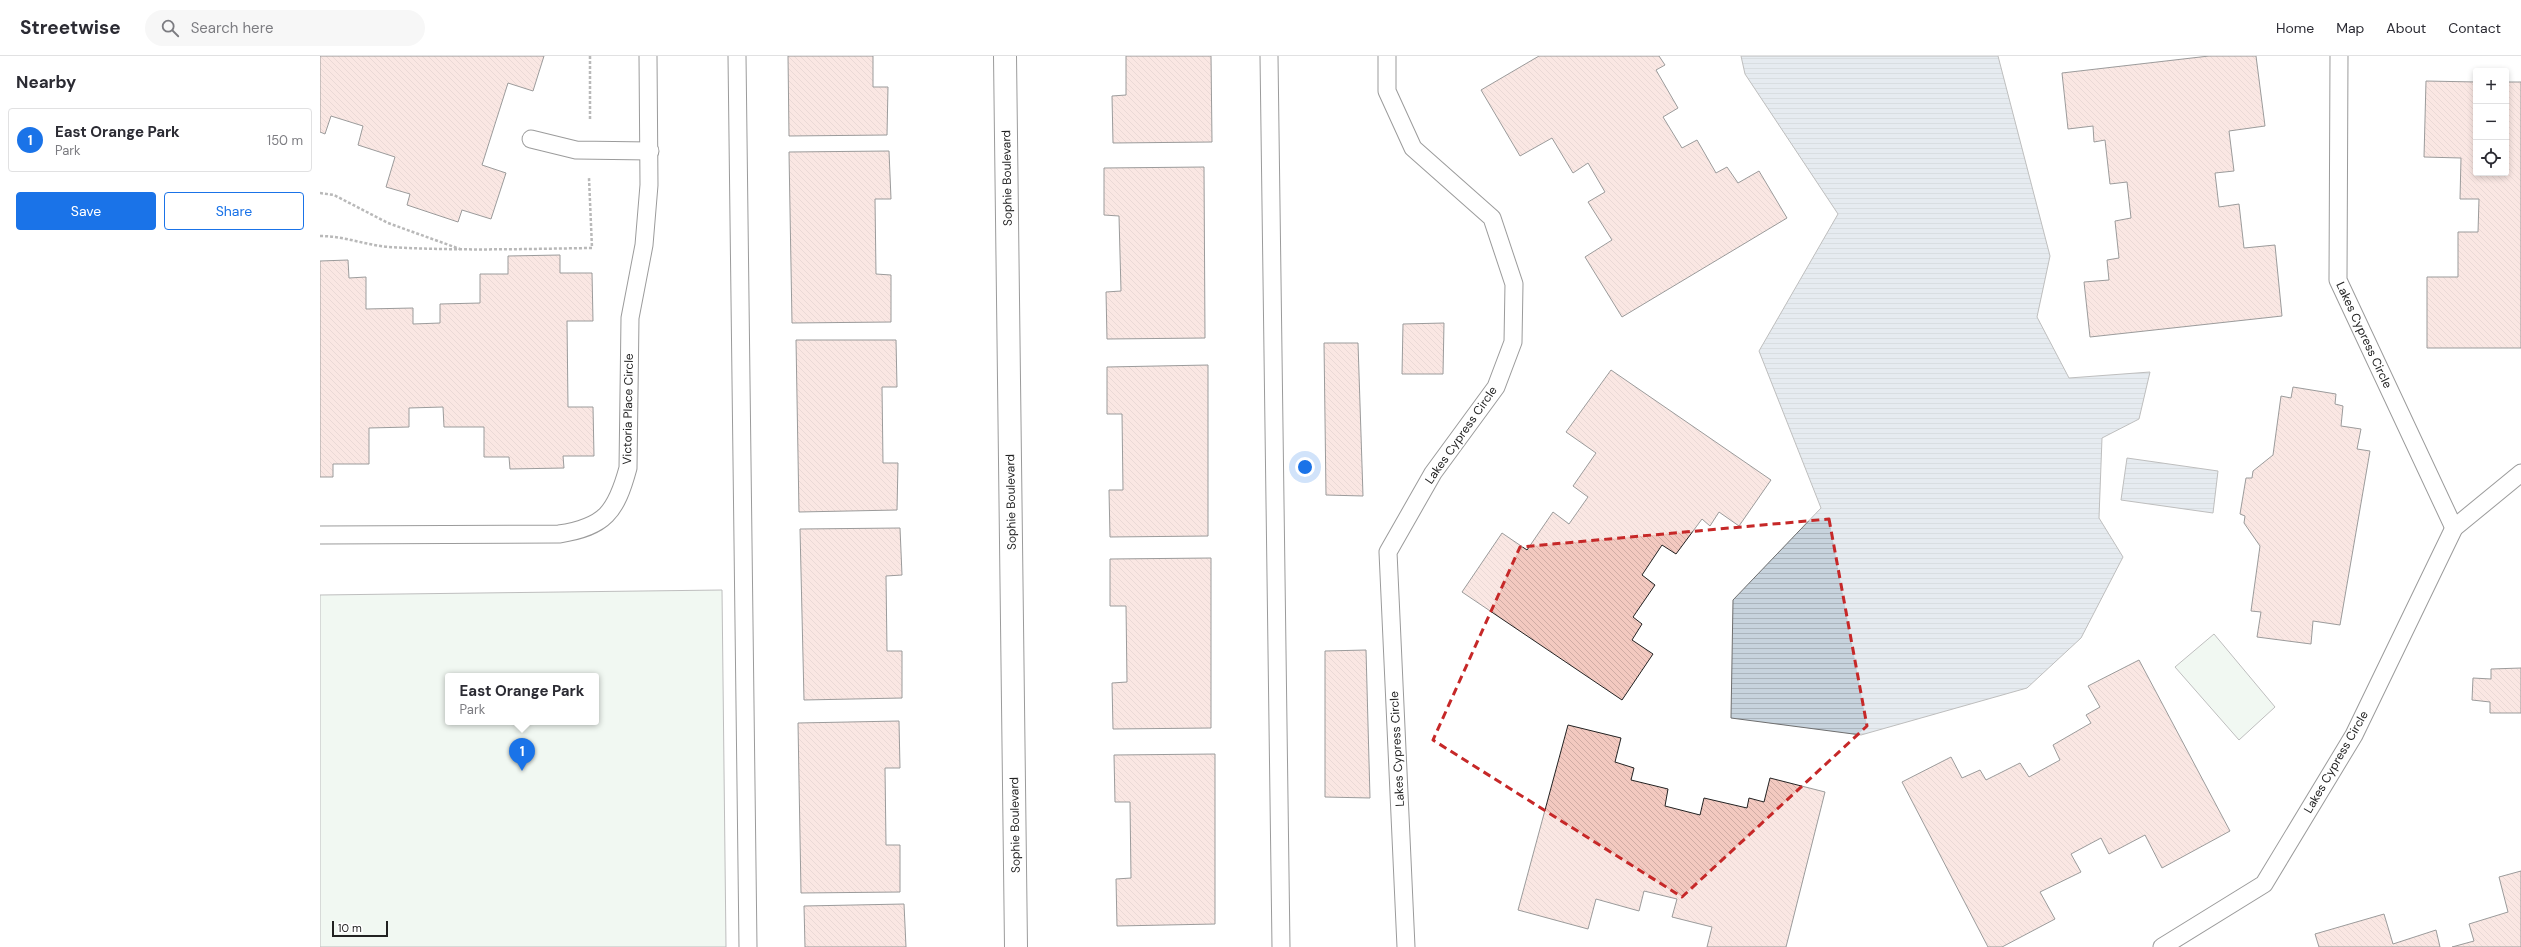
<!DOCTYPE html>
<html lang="en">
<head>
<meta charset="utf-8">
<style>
  :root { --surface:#fff; --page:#f7f7f7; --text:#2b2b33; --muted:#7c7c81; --line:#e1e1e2; --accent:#1a73e8 }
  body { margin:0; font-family:"DM Sans",sans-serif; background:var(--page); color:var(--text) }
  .controls { position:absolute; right:12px; top:12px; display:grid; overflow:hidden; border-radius:4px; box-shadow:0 2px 6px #0003 }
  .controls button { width:36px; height:36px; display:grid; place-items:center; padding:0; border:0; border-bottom:1px solid var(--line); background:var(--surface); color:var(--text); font:20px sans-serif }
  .scale { position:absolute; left:12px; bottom:10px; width:56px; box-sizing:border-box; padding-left:4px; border:2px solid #222; border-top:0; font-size:11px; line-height:14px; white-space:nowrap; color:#222; -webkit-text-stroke:3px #fff; paint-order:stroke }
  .you { position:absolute; left:985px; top:411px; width:14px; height:14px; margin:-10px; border:3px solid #fff; border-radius:50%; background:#1a73e8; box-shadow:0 0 0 6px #1a73e833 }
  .badge { display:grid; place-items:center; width:26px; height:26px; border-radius:50%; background:var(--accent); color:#fff; font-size:13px; font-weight:700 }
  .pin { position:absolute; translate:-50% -33px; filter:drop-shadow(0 1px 2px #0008) }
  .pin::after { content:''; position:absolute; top:21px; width:14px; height:12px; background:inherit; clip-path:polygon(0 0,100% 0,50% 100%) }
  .popup { position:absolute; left:125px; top:617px; width:154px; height:52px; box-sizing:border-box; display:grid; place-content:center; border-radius:4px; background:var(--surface); filter:drop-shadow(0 1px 3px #0005); font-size:13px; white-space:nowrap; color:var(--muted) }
  .popup b { font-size:15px; color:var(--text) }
  .popup::after { content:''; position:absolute; left:50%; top:100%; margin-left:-8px; border:8px solid transparent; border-top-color:var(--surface) }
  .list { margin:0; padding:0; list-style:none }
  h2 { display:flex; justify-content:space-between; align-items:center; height:52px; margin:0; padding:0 16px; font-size:17px }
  h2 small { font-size:13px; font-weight:400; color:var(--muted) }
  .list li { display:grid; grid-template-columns:26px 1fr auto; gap:12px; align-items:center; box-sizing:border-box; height:64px; margin:0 8px 8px; padding:0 8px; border:1px solid var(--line); border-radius:4px }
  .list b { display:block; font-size:15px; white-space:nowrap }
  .list p { margin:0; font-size:13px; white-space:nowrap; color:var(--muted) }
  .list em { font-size:13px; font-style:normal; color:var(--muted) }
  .actions { display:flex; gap:8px; padding:12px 16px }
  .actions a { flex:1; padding:9px 0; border:1px solid var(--accent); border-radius:4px; text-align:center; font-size:14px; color:var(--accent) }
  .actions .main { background:var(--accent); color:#fff }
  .icon { flex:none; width:22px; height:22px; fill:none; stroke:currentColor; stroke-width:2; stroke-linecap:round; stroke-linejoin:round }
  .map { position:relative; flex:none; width:2201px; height:891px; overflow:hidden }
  header { display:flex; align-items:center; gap:24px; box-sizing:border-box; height:56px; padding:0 20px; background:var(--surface); border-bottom:1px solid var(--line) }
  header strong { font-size:19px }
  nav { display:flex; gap:22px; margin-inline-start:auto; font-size:14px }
  .search { width:280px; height:36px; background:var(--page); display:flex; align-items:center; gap:10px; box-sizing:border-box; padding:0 14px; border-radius:22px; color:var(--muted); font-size:15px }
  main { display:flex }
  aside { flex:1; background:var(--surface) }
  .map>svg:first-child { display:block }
  .green { fill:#e0efe3; stroke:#6f6f6f; fill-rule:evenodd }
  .water { fill:url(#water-rules); stroke:#6f6f6f }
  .building { fill:url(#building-back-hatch); stroke:#222 }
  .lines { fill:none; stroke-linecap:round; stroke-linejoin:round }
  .lane-casing { stroke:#222; stroke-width:19 }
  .street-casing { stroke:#222; stroke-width:24 }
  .path { stroke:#646464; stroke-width:2.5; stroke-dasharray:3 2; stroke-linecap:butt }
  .lane { stroke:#fff; stroke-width:17 }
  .street { stroke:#fff; stroke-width:22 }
  .marked { fill:none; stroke:#c62828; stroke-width:3; stroke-dasharray:8 5; stroke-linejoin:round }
  .labels { text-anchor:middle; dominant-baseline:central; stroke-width:3; stroke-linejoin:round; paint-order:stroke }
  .street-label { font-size:12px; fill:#222; stroke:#fff }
</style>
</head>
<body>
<header>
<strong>Streetwise</strong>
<div class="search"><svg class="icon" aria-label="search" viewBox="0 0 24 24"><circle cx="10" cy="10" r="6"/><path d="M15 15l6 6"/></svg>Search here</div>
<nav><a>Home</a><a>Map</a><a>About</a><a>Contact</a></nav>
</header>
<main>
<aside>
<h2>Nearby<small></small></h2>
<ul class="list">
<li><span class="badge">1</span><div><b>East Orange Park</b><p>Park</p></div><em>150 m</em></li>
</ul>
<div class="actions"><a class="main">Save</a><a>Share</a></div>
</aside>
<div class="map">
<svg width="2201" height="891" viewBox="0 0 2201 891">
  <defs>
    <pattern id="water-rules" width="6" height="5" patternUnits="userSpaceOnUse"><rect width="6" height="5" fill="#c7d3dd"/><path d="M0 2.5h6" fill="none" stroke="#abb5bd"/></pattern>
    <pattern id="building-back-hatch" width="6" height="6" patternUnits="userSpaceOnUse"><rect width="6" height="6" fill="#f3c9c0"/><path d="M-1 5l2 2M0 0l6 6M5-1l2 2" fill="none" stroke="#d0aca5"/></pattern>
  </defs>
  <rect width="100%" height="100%" fill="#fff"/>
  <g class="green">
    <path d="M402,534L406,891H0V539ZM128,620H276V666H128Z"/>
    <path d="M1894,578L1955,651L1919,684L1855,611Z"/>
  </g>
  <g class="water">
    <path d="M1421,0H1678L1730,200L1717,261L1749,322L1830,316L1819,363L1782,382L1779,462L1803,501L1761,582L1707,632L1541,679L1411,662L1413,544L1501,452L1439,295L1518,158L1425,18Z"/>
    <path d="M1807,402L1898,415L1893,457L1801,444Z"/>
  </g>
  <g class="building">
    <path d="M0,0H224L213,35L188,27L162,109L186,117L171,163L142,154L138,166L87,149L90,138L66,131L75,101L38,89L43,70L11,60L5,78L0,76Z"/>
    <path d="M468,0H553V31H568L567,79L469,80Z"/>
    <path d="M806,0H891L892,86L793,87L792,40L806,39Z"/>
    <path d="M1219,0H1339L1345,9L1336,14L1358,52L1343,61L1362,92L1377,84L1396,117L1407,111L1418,127L1439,115L1467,162L1302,261L1265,201L1292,184L1268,146L1285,136L1268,107L1253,117L1232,82L1200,100L1161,34Z"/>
    <path d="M1889,0H1936L1945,70L1909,75L1914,115L1895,117L1899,151L1919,148L1924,192L1955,189L1962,260L1770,281L1764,226L1789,224L1787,204L1799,202L1795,165L1811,162L1807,126L1790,128L1785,84L1774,86L1773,70L1748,73L1742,17Z"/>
    <path d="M2106,25L2156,26V117H2186V26H2201V292H2107V221H2138V176H2158L2159,143H2140L2141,102L2104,101Z"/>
    <path d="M569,95L571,143H555L556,218L571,219V266L472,267L469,96Z"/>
    <path d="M884,111L885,282L787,283L786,236L801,235L799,160L784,159V112Z"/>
    <path d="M240,199V217H272L273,265H247L248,351H273L274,400H243L244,412L190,413L189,401H164V371H124L123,351L89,352V371L49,372V408H13V421H0V205L28,204L29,222L46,221V253L93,252V268L120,267V248L160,247V218H188V200Z"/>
    <path d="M1124,267L1123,318H1082L1083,268Z"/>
    <path d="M476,284H576L577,331H562L563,407H578L577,454L479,456Z"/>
    <path d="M1004,287H1038L1043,440L1006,439Z"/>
    <path d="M888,309V480L790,481L789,434H803L802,358H787V311Z"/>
    <path d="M1291,314L1451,424L1419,470L1399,456L1390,470L1382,463L1356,498L1342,489L1322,519L1335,529L1313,561L1322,568L1312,584L1333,598L1302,644L1142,536L1182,477L1207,494L1233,456L1249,468L1268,441L1253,430L1276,397L1246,376Z"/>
    <path d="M1973,331L2016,338L2015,348L2023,350L2021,370L2041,373L2037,393L2050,395L2020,569L1993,565L1991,588L1937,581L1941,556L1931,555L1940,490L1924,467L1925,460L1920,458L1926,422H1932L1933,415L1953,399L1961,340L1971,342Z"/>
    <path d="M580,472L582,519L566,520L567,595H582V642L484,644L480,473Z"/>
    <path d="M891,502V672L793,673L792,627L807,626L806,550H790V503Z"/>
    <path d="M1046,594L1050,742L1005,741V595Z"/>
    <path d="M1819,604L1910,775L1842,812L1825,779L1789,798L1781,782L1751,798L1761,816L1720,836L1735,863L1682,891H1668L1582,726L1631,701L1642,722L1660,714L1666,724L1700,707L1709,721L1740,704L1733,689L1771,667L1766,659L1780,651L1768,630Z"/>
    <path d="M2201,612V657H2170V646L2152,644L2153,622L2171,623V613Z"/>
    <path d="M579,665L580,712H565L566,789H580V836L481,837L478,667Z"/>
    <path d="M1248,669L1301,682L1295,706L1314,712L1311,724L1348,733L1345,750L1380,759L1384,742L1427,752L1429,742L1444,746L1450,722L1505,736L1466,891H1387L1392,871L1352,861L1357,843L1324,835L1319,855L1276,843L1268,873L1198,854Z"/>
    <path d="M895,698V868L797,870L796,823L811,822L810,746H795L794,699Z"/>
    <path d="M2201,815V891H2132L2154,885L2149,868L2188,856L2179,821Z"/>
    <path d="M584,848L586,891H485L484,850Z"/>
    <path d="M2064,858L2073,888L2116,874L2120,891H1999L1995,878Z"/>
  </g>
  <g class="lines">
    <g class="lane-casing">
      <g id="lane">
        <path d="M417,0L428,891"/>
        <path d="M949,0L961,891"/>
        <path d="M1067,0V35L1093,92L1172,162L1194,228L1193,286L1176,331L1113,417L1068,496L1086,891"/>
        <path d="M2019,0L2018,224L2134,472"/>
        <path d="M211,83L256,94L330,95"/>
        <path d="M0,479L239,478C285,471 296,456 308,412L310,262L324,189L329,129L328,0"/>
        <path d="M1842,891L1944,828L2034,679L2134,472L2201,417"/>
      </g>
    </g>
    <g class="street-casing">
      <path id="street" d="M685,0L696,891"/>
    </g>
    <g class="path">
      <path d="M270,0V65"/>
      <path d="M0,137L14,139L68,167L140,193"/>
      <path d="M0,180C24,180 45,189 69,191C137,195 204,193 272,192L269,122"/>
    </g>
    <use href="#lane" class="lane"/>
    <use href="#street" class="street"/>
  </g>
  <path d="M0 0H2201V891H0ZM1509,463L1547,670L1362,841L1113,684L1200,491Z" fill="#fff" fill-opacity=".55" fill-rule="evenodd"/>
  <path class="marked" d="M1509,463L1547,670L1362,841L1113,684L1200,491Z"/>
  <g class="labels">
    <g class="street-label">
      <text transform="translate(687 122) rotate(-91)">Sophie Boulevard</text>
      <text transform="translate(2044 279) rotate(65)">Lakes Cypress Circle</text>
      <text transform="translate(308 353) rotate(-89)">Victoria Place Circle</text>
      <text transform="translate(1141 379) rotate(-55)">Lakes Cypress Circle</text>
      <text transform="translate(691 446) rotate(-91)">Sophie Boulevard</text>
      <text transform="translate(1077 693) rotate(-93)">Lakes Cypress Circle</text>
      <text transform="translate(2016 706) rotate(-60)">Lakes Cypress Circle</text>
      <text transform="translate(695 769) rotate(-91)">Sophie Boulevard</text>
    </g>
  </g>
</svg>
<div class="controls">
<button>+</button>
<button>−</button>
<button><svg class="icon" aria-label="locate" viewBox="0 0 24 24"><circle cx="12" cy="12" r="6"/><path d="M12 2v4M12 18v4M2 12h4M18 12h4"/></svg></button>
</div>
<div class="scale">10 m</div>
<div class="you"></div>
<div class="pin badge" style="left:202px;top:715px">1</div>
<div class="popup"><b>East Orange Park</b>Park</div>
</div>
</main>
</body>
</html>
